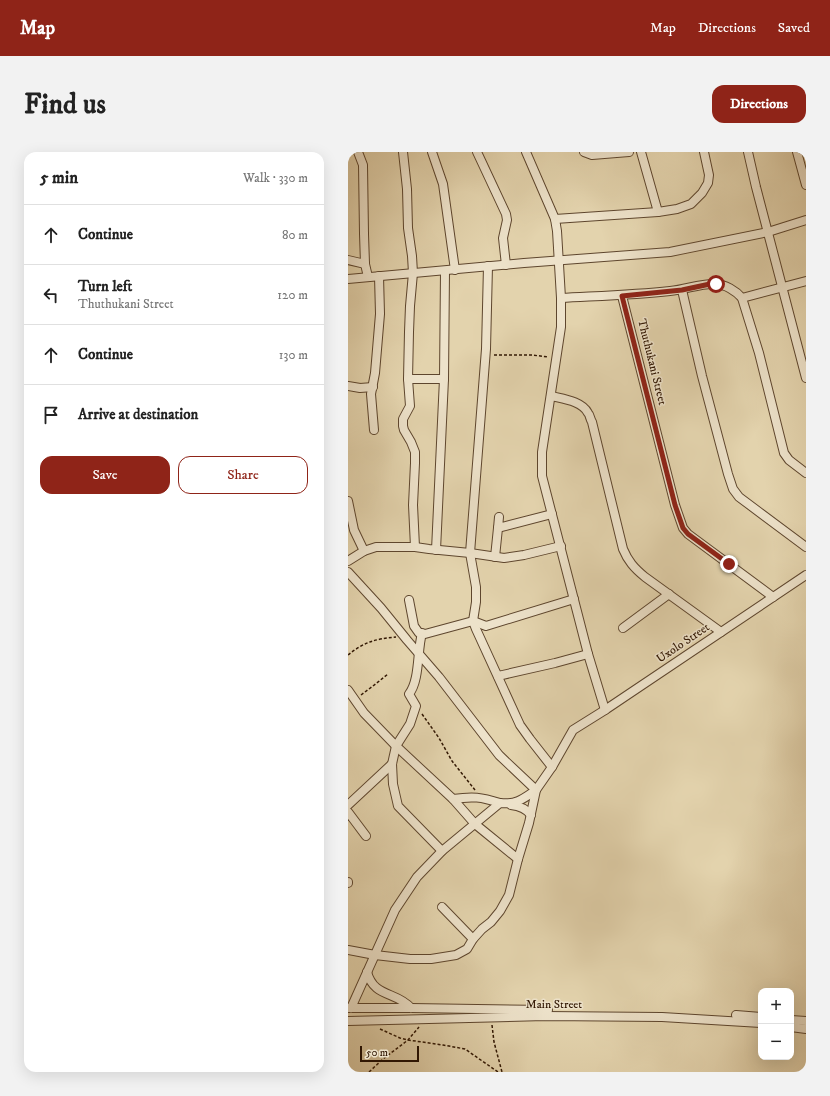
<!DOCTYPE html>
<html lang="en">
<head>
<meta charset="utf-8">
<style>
  :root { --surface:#fff; --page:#f2f2f2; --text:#222; --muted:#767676; --line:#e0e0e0; --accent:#8f2418 }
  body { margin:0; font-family:"IM FELL DW Pica",serif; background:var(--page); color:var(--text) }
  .controls { position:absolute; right:12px; bottom:12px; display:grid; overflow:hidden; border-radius:8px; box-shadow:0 4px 16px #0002 }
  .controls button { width:36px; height:36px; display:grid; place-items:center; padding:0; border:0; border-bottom:1px solid var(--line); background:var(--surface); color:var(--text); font:20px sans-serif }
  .scale { position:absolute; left:12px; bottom:10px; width:59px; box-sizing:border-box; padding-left:4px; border:2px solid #311703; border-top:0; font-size:11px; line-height:14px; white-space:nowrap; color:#311703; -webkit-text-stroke:3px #ede2ca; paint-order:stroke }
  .stop { position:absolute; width:12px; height:12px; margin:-9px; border:3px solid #8f2418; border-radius:50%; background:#fff }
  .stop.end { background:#8f2418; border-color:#fff; box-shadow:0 1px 4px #0008 }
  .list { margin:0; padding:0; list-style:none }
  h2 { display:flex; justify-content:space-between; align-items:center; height:52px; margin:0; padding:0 16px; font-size:17px }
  h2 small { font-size:13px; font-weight:400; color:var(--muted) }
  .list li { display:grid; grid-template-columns:26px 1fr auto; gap:12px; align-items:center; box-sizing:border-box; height:60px; padding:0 16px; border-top:1px solid var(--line) }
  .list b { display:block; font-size:15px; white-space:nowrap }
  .list p { margin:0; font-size:13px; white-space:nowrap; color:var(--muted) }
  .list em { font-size:13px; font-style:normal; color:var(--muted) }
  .actions { display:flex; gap:8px; padding:12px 16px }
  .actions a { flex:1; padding:9px 0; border:1px solid var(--accent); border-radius:12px; text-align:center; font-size:14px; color:var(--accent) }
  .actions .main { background:var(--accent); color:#fff }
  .icon { flex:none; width:22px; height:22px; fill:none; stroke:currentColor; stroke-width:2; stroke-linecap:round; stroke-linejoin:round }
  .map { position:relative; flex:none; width:458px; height:920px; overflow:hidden; border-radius:12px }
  header { display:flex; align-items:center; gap:24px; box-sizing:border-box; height:56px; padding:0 20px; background:var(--accent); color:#fff }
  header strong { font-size:19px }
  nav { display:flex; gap:22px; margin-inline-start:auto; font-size:14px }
  .intro { display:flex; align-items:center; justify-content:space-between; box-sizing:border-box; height:96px; padding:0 24px }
  h1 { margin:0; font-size:28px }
  .button { padding:10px 18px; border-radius:12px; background:var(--accent); color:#fff; font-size:14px; font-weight:700 }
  main { display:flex; gap:24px; padding:0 24px }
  aside { flex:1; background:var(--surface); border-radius:12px; box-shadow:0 4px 16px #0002 }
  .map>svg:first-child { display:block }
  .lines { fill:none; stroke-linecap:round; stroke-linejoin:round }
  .minor-casing { stroke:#5e462e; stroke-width:10 }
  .path { stroke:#311703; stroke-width:1.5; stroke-dasharray:3 2; stroke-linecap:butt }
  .minor { stroke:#ede2ca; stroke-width:8 }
  .route { stroke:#8f2418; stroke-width:5 }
  .labels { text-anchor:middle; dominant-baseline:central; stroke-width:3; stroke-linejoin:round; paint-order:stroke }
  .street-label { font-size:12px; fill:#311703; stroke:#ede2ca }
</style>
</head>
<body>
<header>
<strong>Map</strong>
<nav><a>Map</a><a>Directions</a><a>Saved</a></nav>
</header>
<div class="intro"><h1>Find us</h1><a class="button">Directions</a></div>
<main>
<aside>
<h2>5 min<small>Walk · 330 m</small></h2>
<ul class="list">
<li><svg class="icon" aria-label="ahead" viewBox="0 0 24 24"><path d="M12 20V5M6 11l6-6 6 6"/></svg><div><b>Continue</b></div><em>80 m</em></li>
<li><svg class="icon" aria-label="left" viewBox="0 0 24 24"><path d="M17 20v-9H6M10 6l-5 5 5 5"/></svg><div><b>Turn left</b><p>Thuthukani Street</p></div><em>120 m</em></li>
<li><svg class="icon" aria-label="ahead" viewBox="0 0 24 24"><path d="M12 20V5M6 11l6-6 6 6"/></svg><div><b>Continue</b></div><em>130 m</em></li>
<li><svg class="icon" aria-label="arrive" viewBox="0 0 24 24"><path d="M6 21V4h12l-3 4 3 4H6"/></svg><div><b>Arrive at destination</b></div></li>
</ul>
<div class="actions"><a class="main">Save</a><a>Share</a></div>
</aside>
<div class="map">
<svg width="458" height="920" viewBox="0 0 458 920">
  <rect width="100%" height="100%" fill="#e3d3ad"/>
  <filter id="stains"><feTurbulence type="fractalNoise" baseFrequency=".005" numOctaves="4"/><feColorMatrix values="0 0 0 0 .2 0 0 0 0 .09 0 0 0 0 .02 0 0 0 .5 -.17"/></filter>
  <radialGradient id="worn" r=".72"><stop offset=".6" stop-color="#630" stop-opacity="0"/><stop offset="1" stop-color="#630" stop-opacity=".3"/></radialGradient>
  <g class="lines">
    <g class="minor-casing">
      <g id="minor">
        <path d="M10,0L15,13L16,82L17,112L20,125"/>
        <path d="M55,0L59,37L60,76L64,104L65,121L62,154L61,180L60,227L62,254L55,267V274L56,278L63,290L67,300V311L65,353L67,395"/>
        <path d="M84,0L95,32L107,118"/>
        <path d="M129,0L158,62L159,68L155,86L158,113"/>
        <path d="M178,0L207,67L209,79L213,146V175L194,300V324L240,502L257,558"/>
        <path d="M236,0L244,3L281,0"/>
        <path d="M293,0L310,60"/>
        <path d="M400,0L408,35L458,226"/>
        <path d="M449,0L458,33"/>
        <path d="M207,67L310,60L329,57L343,52L354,41L360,31L361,23L356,0"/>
        <path d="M0,108L17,112"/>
        <path d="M140,114L138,197L122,401L128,435V450L125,469L128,477L172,573L182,587L204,615"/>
        <path d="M0,127L176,111L322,100L420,80L458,68"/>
        <path d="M334,138L354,224L380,322L385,337L391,345L458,395"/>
        <path d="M274,144L327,353L335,376L340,382L425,445"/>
        <path d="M213,146C249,144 286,143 322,139C337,138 353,131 367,132C377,132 388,139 394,146L411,201L436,301L441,308L458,321"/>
        <path d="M394,146L458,129"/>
        <path d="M60,227H96"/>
        <path d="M0,234L12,236L25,235"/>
        <path d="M203,244C215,247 234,249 240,261C242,263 242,267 244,270L275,397C280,409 286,416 297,425L373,480"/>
        <path d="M26,278L23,242L27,221L32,162L31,124"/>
        <path d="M0,349L6,378L16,399"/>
        <path d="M151,365L150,376L204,362"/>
        <path d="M88,398L96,227L97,119"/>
        <path d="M147,405L150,376"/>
        <path d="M0,409L16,399L28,395H67L81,397L122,401L156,406L176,403L213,394"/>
        <path d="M0,420L33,456L59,488L91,525L151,603L188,638C175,647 168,653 152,651L94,699L69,725L47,758L3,856"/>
        <path d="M61,448L66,474L71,481L77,482L125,469L138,474L226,447"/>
        <path d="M275,476L321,442"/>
        <path d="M74,481C69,499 72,528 61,542L68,554L62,572L48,594L44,612L45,632L50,654L94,699"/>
        <path d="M150,524L207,511L240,502"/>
        <path d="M0,538L16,561L48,594L105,647L127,672L170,707"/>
        <path d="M105,647C125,644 133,645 152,651"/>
        <path d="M0,653L44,612"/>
        <path d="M163,653C171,654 178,656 183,663"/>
        <path d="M0,660L18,684"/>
        <path d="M0,730V731"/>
        <path d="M94,755L125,787"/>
        <path d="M0,798L27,803L62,807H83L108,803L119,797L125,787L134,777L143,770L152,759L161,743L170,707L181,671L188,638L204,615L225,578L257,558L458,423"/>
        <path d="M19,820C26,846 48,839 63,856"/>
        <path d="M0,856H63L200,858"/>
        <path d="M388,863L413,865"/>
        <path d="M443,868L458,869"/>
        <path d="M0,869L197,864L314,865L413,871"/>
        <path d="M443,875L458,877"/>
      </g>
    </g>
    <g class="path">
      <path d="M146,203H184L200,205"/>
      <path d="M0,503C16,490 27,487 48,485"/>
      <path d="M13,543L25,534L40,522"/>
      <path d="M74,562L91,586L104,609L127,638"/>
      <path d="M144,873L146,890L154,920"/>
      <path d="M32,877L52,886L60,888L95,893L117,897L150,920"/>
      <path d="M21,920L35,907L60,888L71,875"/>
    </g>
    <use href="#minor" class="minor"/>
  </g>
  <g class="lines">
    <path class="route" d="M368,132H362L334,138L274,144L327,353L335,376L340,382L381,412"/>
  </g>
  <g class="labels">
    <g class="street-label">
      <text transform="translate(304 210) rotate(76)">Thuthukani Street</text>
      <text transform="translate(335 491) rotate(-34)">Uxolo Street</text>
      <text x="206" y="852">Main Street</text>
    </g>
  </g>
  <rect width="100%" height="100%" filter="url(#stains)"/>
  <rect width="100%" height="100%" fill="url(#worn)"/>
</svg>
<div class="controls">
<button>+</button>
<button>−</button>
</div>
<div class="scale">50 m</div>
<div class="stop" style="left:368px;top:132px"></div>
<div class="stop end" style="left:381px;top:412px"></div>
</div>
</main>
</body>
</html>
